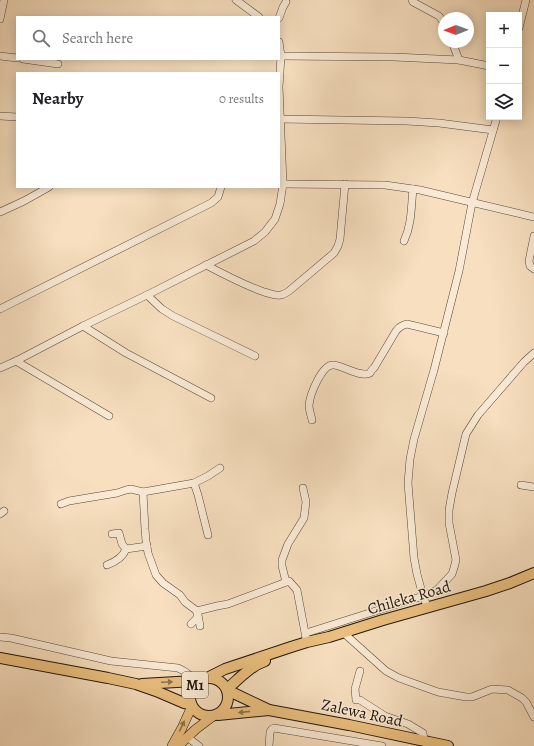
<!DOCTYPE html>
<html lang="en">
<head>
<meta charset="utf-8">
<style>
  :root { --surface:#fff; --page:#f6f6f6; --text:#202124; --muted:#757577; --line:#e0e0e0 }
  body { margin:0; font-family:Alegreya,serif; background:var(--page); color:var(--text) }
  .controls { position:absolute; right:12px; top:12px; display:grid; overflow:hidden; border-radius:0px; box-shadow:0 2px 10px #0003 }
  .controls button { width:36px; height:36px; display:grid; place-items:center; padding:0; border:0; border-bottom:1px solid var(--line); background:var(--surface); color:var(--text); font:20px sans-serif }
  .compass { position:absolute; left:438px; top:12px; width:36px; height:36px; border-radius:50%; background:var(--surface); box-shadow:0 2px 10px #0003; rotate:269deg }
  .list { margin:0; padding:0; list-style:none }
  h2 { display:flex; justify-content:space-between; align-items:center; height:52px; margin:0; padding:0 16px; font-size:17px }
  h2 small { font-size:13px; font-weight:400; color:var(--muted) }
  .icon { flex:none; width:22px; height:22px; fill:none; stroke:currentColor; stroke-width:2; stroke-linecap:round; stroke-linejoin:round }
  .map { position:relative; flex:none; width:534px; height:746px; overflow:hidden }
  .search { position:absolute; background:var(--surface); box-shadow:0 2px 10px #0003; left:16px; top:16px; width:264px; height:44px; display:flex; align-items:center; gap:10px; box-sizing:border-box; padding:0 14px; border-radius:0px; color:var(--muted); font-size:15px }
  .panel { position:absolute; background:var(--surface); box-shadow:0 2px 10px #0003; left:16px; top:72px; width:264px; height:116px; border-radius:0px }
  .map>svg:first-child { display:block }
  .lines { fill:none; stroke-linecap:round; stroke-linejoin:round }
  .minor-casing { stroke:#564837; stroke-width:8 }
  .major-casing { stroke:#20150a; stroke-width:10 }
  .highway-casing { stroke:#20150a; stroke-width:12 }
  .minor { stroke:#faead5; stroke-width:7 }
  .major { stroke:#ecc080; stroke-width:9 }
  .highway { stroke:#ecc080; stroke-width:10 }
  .oneway { fill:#90734b }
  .labels { text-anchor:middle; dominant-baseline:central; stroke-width:3; stroke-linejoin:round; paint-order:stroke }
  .shield { fill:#faead5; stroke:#615547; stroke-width:1 }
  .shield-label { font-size:15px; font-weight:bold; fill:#20150a }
  .street-label { font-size:16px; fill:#20150a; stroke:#faead5 }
</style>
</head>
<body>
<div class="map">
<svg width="534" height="746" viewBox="0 0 534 746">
  <rect width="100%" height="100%" fill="#f7dfbf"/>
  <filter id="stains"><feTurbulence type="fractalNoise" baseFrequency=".005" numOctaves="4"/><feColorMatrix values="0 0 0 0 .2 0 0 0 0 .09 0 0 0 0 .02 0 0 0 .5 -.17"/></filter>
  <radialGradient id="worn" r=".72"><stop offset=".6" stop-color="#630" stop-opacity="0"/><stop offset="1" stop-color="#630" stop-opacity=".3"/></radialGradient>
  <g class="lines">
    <g class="minor-casing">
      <g id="minor">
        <path d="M236,0L259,17"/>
        <path d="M412,0L413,2L439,16L444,23"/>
        <path d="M279,18L283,7L286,2"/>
        <path d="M0,19L4,0"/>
        <path d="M519,28L526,0"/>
        <path d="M452,42L459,60"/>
        <path d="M0,56L17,58"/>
        <path d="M281,56L394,57L459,60L489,66"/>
        <path d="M23,59L58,64"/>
        <path d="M0,116L17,117"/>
        <path d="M279,119L406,121L439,123L493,130"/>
        <path d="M283,184L385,185L420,190L534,217"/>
        <path d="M0,212L24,201L49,187"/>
        <path d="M534,236L529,261L530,266L534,269"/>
        <path d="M404,241C412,224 411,207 413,189"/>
        <path d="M206,265C225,275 244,285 264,292C269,293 275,296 280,295C283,295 286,293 289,291L334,253L338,246L340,239L345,184"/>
        <path d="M147,295L162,309L173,316L255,356"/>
        <path d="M0,309L211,203L218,197L221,187"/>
        <path d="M83,326L126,353L211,398"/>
        <path d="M16,361L109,416"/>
        <path d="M0,368L16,361L83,326L147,295L254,241L265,232L275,219L280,204L283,184L279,87L281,56L279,42"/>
        <path d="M312,420C311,415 309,410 309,405C310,395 322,363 334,365C343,366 362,378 370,373C371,371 372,369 374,368L396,331C399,327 402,325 407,324L444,333"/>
        <path d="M194,483L198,495L208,535"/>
        <path d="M521,485L534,487"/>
        <path d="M143,492L145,529L146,541L148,553L156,575L163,583L180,595L185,602L197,611L217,606L228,604L289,581L297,590L306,638"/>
        <path d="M61,504L69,501L117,493L126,490L131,489L143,492L194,483L208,476L220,468"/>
        <path d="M0,514L4,511"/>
        <path d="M112,534L119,533L122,544L126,549L147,546"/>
        <path d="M107,565C115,562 123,557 126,549"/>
        <path d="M286,582L282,566V560L288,544L304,518L306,502L303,488"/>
        <path d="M428,608L423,596L417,574L414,558L408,483L410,459L414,439L434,370L459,271L472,203L497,117"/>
        <path d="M198,615L200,626"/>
        <path d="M191,624L197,618V611"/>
        <path d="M306,633L423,596L437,590L452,574L454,568L456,560L449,523V510L452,493L466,434L478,415L524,362L534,353"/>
        <path d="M347,636L386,671L399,678L438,692L466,697H472L492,689L508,690L522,698L526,702L534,717"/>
        <path d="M0,637L11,638L111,661L178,668C185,671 190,674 194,681"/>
        <path d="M360,671L355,689L356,700H360L385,716L408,724L423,733L424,741"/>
        <path d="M187,737L199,746"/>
        <path d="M269,746L270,732L272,729L274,728L382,746"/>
      </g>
    </g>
    <g class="major-casing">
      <g id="major">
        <path d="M172,746L182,728L192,706"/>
        <path d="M178,746L196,729L212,717"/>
      </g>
    </g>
    <g class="highway-casing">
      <g id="highway">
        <path d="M0,658L108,678L136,684L156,691L184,703L191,704"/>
        <circle cx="209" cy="697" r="19"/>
        <path d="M207,678L225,669L291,647L307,642L329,637L383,620L486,591L510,583L534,573"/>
        <path d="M142,684L194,681L198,682"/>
        <path d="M227,689C240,678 249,667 265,661"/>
        <path d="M227,690L269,710L349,725L448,746"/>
        <path d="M218,715L269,710"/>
      </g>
    </g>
    <use href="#minor" class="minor"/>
    <use href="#major" class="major"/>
    <use href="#highway" class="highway"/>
  </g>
  <defs><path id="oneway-solid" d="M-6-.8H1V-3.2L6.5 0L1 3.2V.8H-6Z"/></defs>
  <g class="oneway">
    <use href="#oneway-solid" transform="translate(167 682) rotate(-3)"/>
    <use href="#oneway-solid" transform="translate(244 712) rotate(174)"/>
    <use href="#oneway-solid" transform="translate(182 726) rotate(-65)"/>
  </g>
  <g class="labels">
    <rect class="shield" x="182" y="672" width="26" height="26" rx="3"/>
    <g class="shield-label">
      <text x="195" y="685">M1</text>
    </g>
    <g class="street-label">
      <text transform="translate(409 598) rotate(-16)">Chileka Road</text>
      <text transform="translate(362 713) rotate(12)">Zalewa Road</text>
    </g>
  </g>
  <rect width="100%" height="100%" filter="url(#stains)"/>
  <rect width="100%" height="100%" fill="url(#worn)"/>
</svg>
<div class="controls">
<button>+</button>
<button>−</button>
<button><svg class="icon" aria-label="layers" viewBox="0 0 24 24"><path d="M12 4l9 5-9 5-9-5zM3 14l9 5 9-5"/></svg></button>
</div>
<svg class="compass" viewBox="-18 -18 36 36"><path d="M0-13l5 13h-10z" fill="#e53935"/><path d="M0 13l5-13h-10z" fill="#757577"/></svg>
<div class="search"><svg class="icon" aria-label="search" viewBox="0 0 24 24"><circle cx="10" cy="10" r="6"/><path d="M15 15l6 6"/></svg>Search here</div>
<section class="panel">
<h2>Nearby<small>0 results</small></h2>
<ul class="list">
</ul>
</section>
</div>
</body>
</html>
